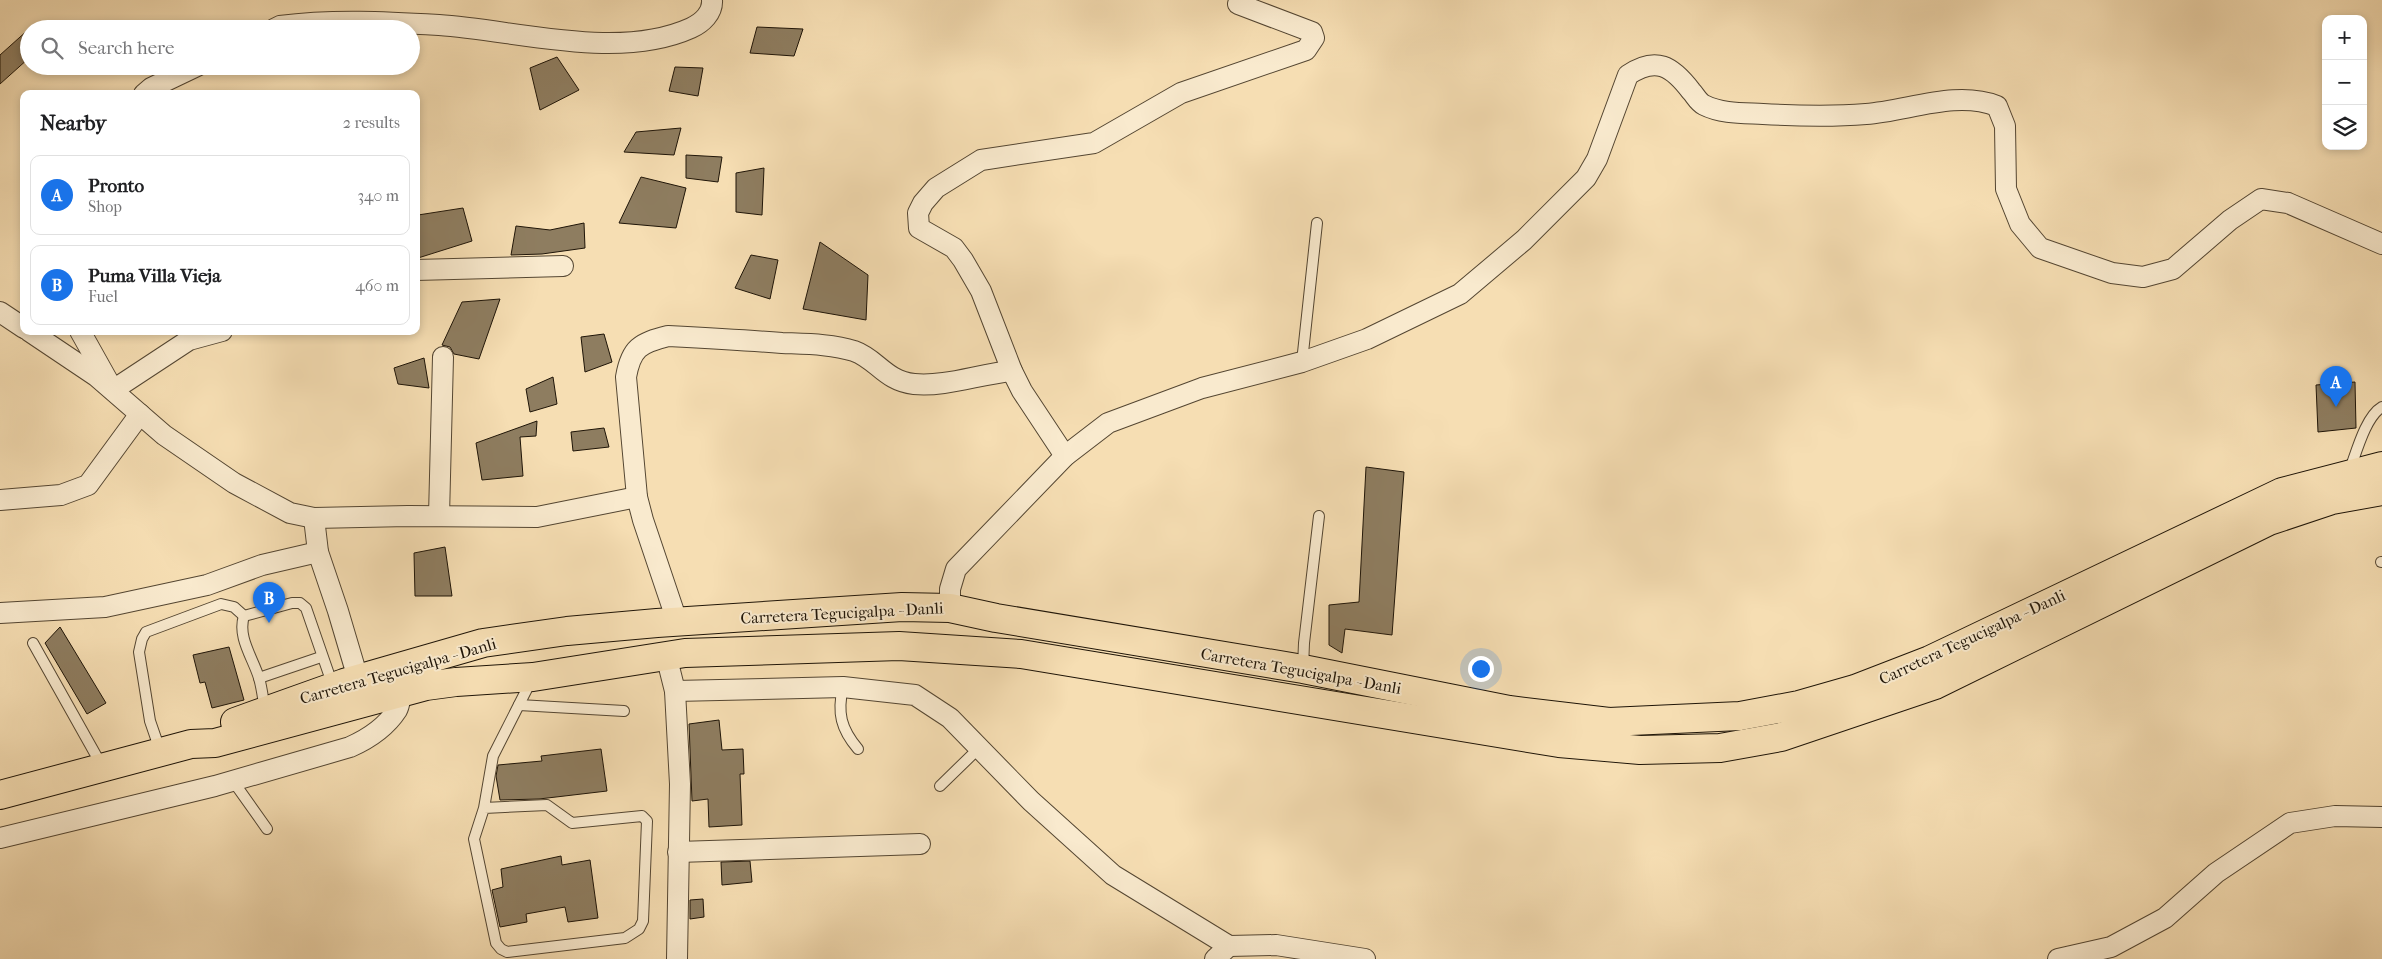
<!DOCTYPE html>
<html lang="en">
<head>
<meta charset="utf-8">
<style>
  :root { --surface:#fff; --page:#f2f2f2; --text:#202124; --muted:#757577; --line:#e0e0e0; --accent:#1a73e8 }
  body { margin:0; font-family:"IM FELL French Canon",serif; background:var(--page); color:var(--text) }
  .controls { position:absolute; right:15px; top:15px; display:grid; overflow:hidden; border-radius:10px; box-shadow:0 2px 8px #0003 }
  .controls button { width:45px; height:45px; display:grid; place-items:center; padding:0; border:0; border-bottom:1px solid var(--line); background:var(--surface); color:var(--text); font:25px sans-serif }
  .you { position:absolute; left:1480px; top:668px; width:18px; height:18px; margin:-12px; border:4px solid #fff; border-radius:50%; background:#1a73e8; box-shadow:0 0 0 8px #1a73e833 }
  .badge { display:grid; place-items:center; width:32px; height:32px; border-radius:50%; background:var(--accent); color:#fff; font-size:16px; font-weight:700 }
  .pin { position:absolute; translate:-50% -41px; filter:drop-shadow(0 1px 2px #0008) }
  .pin::after { content:''; position:absolute; top:26px; width:18px; height:15px; background:inherit; clip-path:polygon(0 0,100% 0,50% 100%) }
  .list { margin:0; padding:0; list-style:none }
  h2 { display:flex; justify-content:space-between; align-items:center; height:65px; margin:0; padding:0 20px; font-size:21px }
  h2 small { font-size:16px; font-weight:400; color:var(--muted) }
  .list li { display:grid; grid-template-columns:32px 1fr auto; gap:15px; align-items:center; box-sizing:border-box; height:80px; margin:0 10px 10px; padding:0 10px; border:1px solid var(--line); border-radius:10px }
  .list b { display:block; font-size:19px; white-space:nowrap }
  .list p { margin:0; font-size:16px; white-space:nowrap; color:var(--muted) }
  .list em { font-size:16px; font-style:normal; color:var(--muted) }
  .icon { flex:none; width:28px; height:28px; fill:none; stroke:currentColor; stroke-width:2; stroke-linecap:round; stroke-linejoin:round }
  .map { position:relative; flex:none; width:2382px; height:959px; overflow:hidden }
  .search { position:absolute; background:var(--surface); box-shadow:0 2px 8px #0003; left:20px; top:20px; width:400px; height:55px; display:flex; align-items:center; gap:12px; box-sizing:border-box; padding:0 18px; border-radius:28px; color:var(--muted); font-size:19px }
  .panel { position:absolute; background:var(--surface); box-shadow:0 2px 8px #0003; left:20px; top:90px; width:400px; height:245px; border-radius:10px }
  .map>svg:first-child { display:block }
  .building { fill:#8e7d60; stroke:#1e1407 }
  .lines { fill:none; stroke-linecap:round; stroke-linejoin:round }
  .service-casing { stroke:#544632; stroke-width:12 }
  .minor-casing { stroke:#544632; stroke-width:22 }
  .trunk-casing { stroke:#1e1407; stroke-width:30 }
  .service { stroke:#f9eace; stroke-width:10 }
  .minor { stroke:#f9eace; stroke-width:20 }
  .trunk { stroke:#f6deb3; stroke-width:28 }
  .labels { text-anchor:middle; dominant-baseline:central; stroke-width:4; stroke-linejoin:round; paint-order:stroke }
  .street-label { font-size:16px; fill:#1e1407; stroke:#f9eace }
</style>
</head>
<body>
<div class="map">
<svg width="2382" height="959" viewBox="0 0 2382 959">
  <rect width="100%" height="100%" fill="#f6deb3"/>
  <filter id="stains"><feTurbulence type="fractalNoise" baseFrequency=".004" numOctaves="4"/><feColorMatrix values="0 0 0 0 .2 0 0 0 0 .09 0 0 0 0 .02 0 0 0 .5 -.17"/></filter>
  <radialGradient id="worn" r=".72"><stop offset=".6" stop-color="#630" stop-opacity="0"/><stop offset="1" stop-color="#630" stop-opacity=".3"/></radialGradient>
  <g class="building">
    <path d="M757,27L803,29L794,56L750,53Z"/>
    <path d="M29,29V58L0,84V55Z"/>
    <path d="M557,57L579,90L540,110L530,68Z"/>
    <path d="M675,67L703,68L698,96L669,91Z"/>
    <path d="M681,128L674,155L624,152L636,132Z"/>
    <path d="M686,155L722,157L718,182L686,178Z"/>
    <path d="M764,168L762,215L736,212V173Z"/>
    <path d="M641,177L686,188L676,228L619,223Z"/>
    <path d="M463,208L472,241L418,258V215Z"/>
    <path d="M584,223L585,248L542,254L511,255L516,226L550,230Z"/>
    <path d="M820,242L868,275L866,320L803,309Z"/>
    <path d="M751,255L778,260L770,299L735,288Z"/>
    <path d="M500,299L479,359L454,354L450,347L442,345L462,302Z"/>
    <path d="M604,334L612,362L585,372L581,337Z"/>
    <path d="M424,358L429,388L398,384L394,368Z"/>
    <path d="M553,377L557,404L530,412L526,389Z"/>
    <path d="M2355,382L2356,428L2318,432L2316,385Z"/>
    <path d="M537,421L536,436L520,437L523,476L482,480L476,443Z"/>
    <path d="M604,428L609,447L573,451L571,432Z"/>
    <path d="M1366,467L1404,472L1392,635L1345,629L1342,653L1329,645V605L1359,602Z"/>
    <path d="M445,547L452,596H415L414,553Z"/>
    <path d="M60,627L106,703L87,714L45,643Z"/>
    <path d="M229,647L244,700L212,708L205,682L200,683L193,655Z"/>
    <path d="M719,720L722,750L743,749L744,774H740L742,825L709,827L708,799L692,801L689,724Z"/>
    <path d="M601,749L607,791L539,799L500,800L496,776L498,765L542,761L541,756Z"/>
    <path d="M561,856L562,865L590,860L598,918L568,922L565,907L526,914L527,922L500,927L492,890L503,887L501,869Z"/>
    <path d="M750,861L752,882L722,885L721,862Z"/>
    <path d="M703,899L704,917L690,919V900Z"/>
  </g>
  <g class="lines">
    <g class="service-casing">
      <g id="service">
        <path d="M1302,362L1317,223"/>
        <path d="M2349,472C2356,454 2365,417 2382,407"/>
        <path d="M2381,562H2382"/>
        <path d="M33,643L102,766"/>
        <path d="M1303,668L1304,643L1319,516"/>
        <path d="M259,678L321,657"/>
        <path d="M843,687C837,713 841,729 858,749"/>
        <path d="M519,705L624,711"/>
        <path d="M265,710C263,699 262,688 259,678C253,658 237,637 244,616L292,603H300L306,608L333,686"/>
        <path d="M160,750L150,721L139,652L142,639L146,632L221,604L234,607L244,616"/>
        <path d="M233,781L267,829"/>
        <path d="M940,786L979,748"/>
        <path d="M484,808L547,805L572,823L642,816L647,821L643,921L639,929L625,938L507,952L501,949L496,943L474,839L484,808L493,756L532,679"/>
      </g>
    </g>
    <g class="minor-casing">
      <g id="minor">
        <path d="M274,29L280,26C333,19 386,22 439,25C516,30 618,61 691,28C702,23 713,13 712,0"/>
        <path d="M144,94L151,88L197,66"/>
        <path d="M416,270L563,266"/>
        <path d="M0,312L24,328"/>
        <path d="M29,331L96,376L164,435L234,483L290,513L314,518L408,516L537,517L637,497"/>
        <path d="M80,331L113,390L189,340L222,331"/>
        <path d="M1065,456L1022,391L1012,371L981,291L963,260L954,248L919,228L918,213L923,203L936,188L981,160L1094,143L1181,93L1306,50L1314,38L1312,32L1238,4"/>
        <path d="M0,500L61,495L88,485L140,414"/>
        <path d="M439,516L443,357"/>
        <path d="M314,518L318,552L338,611L362,692"/>
        <path d="M950,608V589L956,569L1065,456L1108,423L1202,388L1302,362L1367,339L1460,294L1524,240L1586,178L1597,159L1628,75C1656,56 1672,66 1691,91C1695,95 1698,102 1704,105C1722,114 1743,113 1763,114C1798,116 1831,117 1866,114C1908,111 1956,90 1997,106L2005,126L2006,189L2020,224L2040,248L2112,273L2143,277L2173,269L2230,220L2261,199L2288,203L2382,244"/>
        <path d="M0,613L105,607L207,585L262,565L318,552"/>
        <path d="M677,621L643,520L637,497L626,377C631,348 640,343 668,336C706,338 744,340 782,343C806,344 832,344 854,351C877,359 885,381 914,384C946,387 979,374 1012,371"/>
        <path d="M666,655L675,691L680,784L677,959"/>
        <path d="M675,691L843,687L915,695L950,718L1031,801L1113,875L1229,946L1276,945L1365,959"/>
        <path d="M0,838L215,786L350,747C368,739 386,727 397,710C400,705 400,697 402,691"/>
        <path d="M678,852L920,844"/>
        <path d="M1215,959L1229,946"/>
        <path d="M2058,959L2111,947L2165,918L2216,873L2290,823L2335,816L2382,817"/>
      </g>
    </g>
    <g class="trunk-casing">
      <g id="trunk">
        <path d="M235,722L344,683L483,643L567,631L657,623L902,607L950,608L996,618L1303,669L1509,710L1609,722L1740,716L1799,705L1855,689L1930,660L2282,492L2382,466"/>
        <path d="M0,795L191,744L215,743L426,686L456,682L533,677L685,653L899,646L1021,654L1559,743L1640,750L1720,748L1781,737L1935,685L2269,521L2332,500L2382,491"/>
      </g>
    </g>
    <use href="#service" class="service"/>
    <use href="#minor" class="minor"/>
    <use href="#trunk" class="trunk"/>
  </g>
  <g class="labels">
    <g class="street-label">
      <text transform="translate(842 613) rotate(-3)">Carretera Tegucigalpa - Danli</text>
      <text transform="translate(1972 637) rotate(-25)">Carretera Tegucigalpa - Danli</text>
      <text transform="translate(398 671) rotate(-16)">Carretera Tegucigalpa - Danli</text>
      <text transform="translate(1301 671) rotate(10)">Carretera Tegucigalpa - Danli</text>
    </g>
  </g>
  <rect width="100%" height="100%" filter="url(#stains)"/>
  <rect width="100%" height="100%" fill="url(#worn)"/>
</svg>
<div class="controls">
<button>+</button>
<button>−</button>
<button><svg class="icon" aria-label="layers" viewBox="0 0 24 24"><path d="M12 4l9 5-9 5-9-5zM3 14l9 5 9-5"/></svg></button>
</div>
<div class="you"></div>
<div class="pin badge" style="left:2336px;top:407px">A</div>
<div class="pin badge" style="left:269px;top:623px">B</div>
<div class="search"><svg class="icon" aria-label="search" viewBox="0 0 24 24"><circle cx="10" cy="10" r="6"/><path d="M15 15l6 6"/></svg>Search here</div>
<section class="panel">
<h2>Nearby<small>2 results</small></h2>
<ul class="list">
<li><span class="badge">A</span><div><b>Pronto</b><p>Shop</p></div><em>340 m</em></li>
<li><span class="badge">B</span><div><b>Puma Villa Vieja</b><p>Fuel</p></div><em>460 m</em></li>
</ul>
</section>
</div>
</body>
</html>
